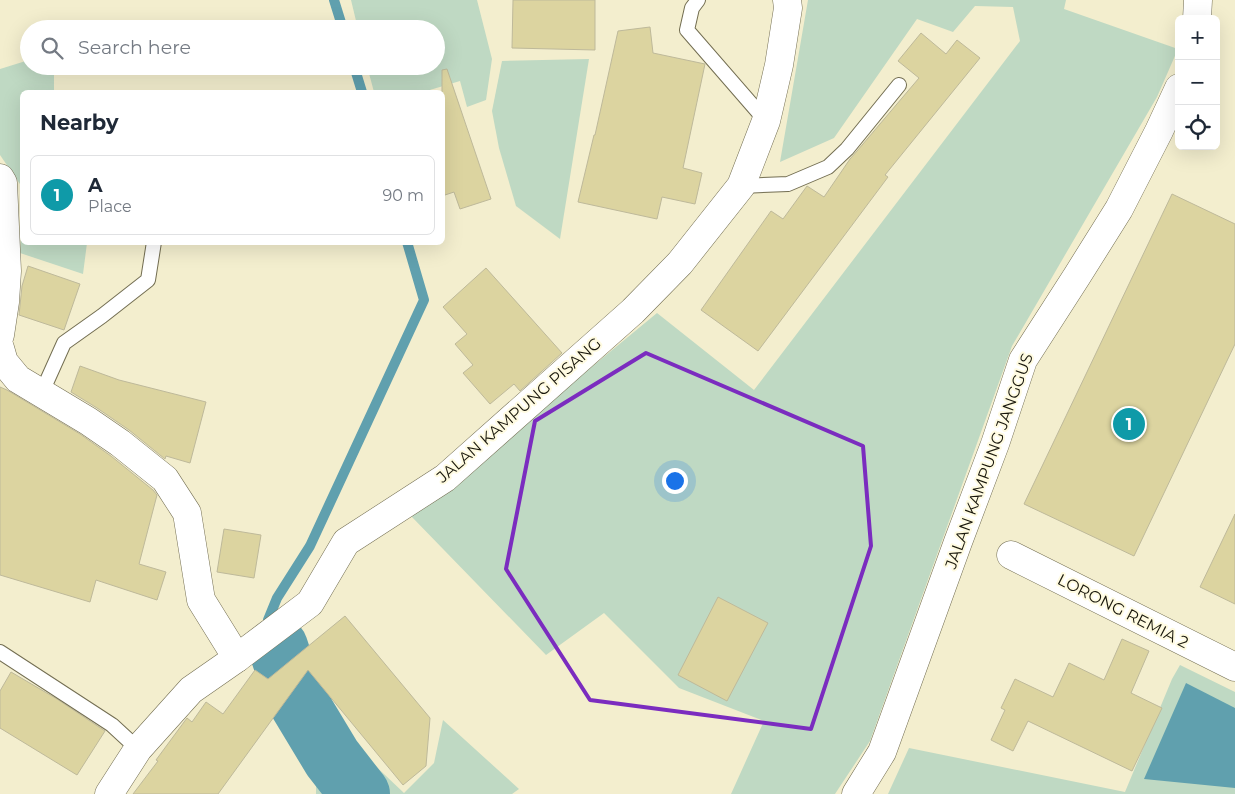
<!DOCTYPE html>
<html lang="en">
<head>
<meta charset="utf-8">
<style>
  :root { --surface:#fff; --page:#f2f2f3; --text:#1f2937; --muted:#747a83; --line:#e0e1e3; --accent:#2563eb }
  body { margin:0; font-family:Montserrat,sans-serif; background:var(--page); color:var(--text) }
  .controls { position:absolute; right:15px; top:15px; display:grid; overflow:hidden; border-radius:8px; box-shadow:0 5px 20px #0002 }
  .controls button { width:45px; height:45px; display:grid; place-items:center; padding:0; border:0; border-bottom:1px solid var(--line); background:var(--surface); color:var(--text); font:25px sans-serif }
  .you { position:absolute; left:674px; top:480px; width:18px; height:18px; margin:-12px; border:4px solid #fff; border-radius:50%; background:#1a73e8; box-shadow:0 0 0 8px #1a73e833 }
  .badge { display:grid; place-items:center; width:32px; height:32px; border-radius:50%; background:var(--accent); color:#fff; font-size:16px; font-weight:700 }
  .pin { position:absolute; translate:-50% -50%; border:2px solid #fff; box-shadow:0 1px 5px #0006 }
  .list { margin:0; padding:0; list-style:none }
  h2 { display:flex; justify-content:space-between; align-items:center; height:65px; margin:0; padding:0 20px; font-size:21px }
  h2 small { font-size:16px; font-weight:400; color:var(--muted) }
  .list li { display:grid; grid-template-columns:32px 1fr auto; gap:15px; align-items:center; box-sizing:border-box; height:80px; margin:0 10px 10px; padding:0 10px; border:1px solid var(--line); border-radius:8px }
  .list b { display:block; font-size:19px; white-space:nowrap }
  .list p { margin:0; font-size:16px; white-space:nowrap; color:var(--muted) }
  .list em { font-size:16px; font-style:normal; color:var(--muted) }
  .icon { flex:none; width:28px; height:28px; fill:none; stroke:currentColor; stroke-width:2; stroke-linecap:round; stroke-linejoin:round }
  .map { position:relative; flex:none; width:1235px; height:794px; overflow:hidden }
  .search { position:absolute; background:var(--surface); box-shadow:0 5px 20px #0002; left:20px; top:20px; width:425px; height:55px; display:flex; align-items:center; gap:12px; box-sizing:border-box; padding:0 18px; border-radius:28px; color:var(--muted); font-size:19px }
  .panel { position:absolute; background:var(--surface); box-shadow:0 5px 20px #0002; left:20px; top:90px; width:425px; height:155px; border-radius:8px }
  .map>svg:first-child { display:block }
  .green { fill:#bfd9c3 }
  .water { fill:#60a0ae }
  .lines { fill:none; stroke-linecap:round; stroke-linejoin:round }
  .stream { stroke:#60a0ae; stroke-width:10 }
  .river { stroke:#60a0ae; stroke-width:60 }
  .building { fill:#dcd4a0; stroke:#beb99a }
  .service-casing { stroke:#736e52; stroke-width:16 }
  .minor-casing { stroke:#736e52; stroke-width:29 }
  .service { stroke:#fff; stroke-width:14 }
  .minor { stroke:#fff; stroke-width:28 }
  .marked { fill:none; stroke:#7b2cbf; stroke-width:4; stroke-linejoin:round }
  .labels { text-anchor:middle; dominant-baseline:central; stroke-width:4; stroke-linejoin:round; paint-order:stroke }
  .street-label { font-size:16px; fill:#18160b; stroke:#fffbe1 }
</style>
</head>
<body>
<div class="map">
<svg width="1235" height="794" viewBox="0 0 1235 794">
  <rect width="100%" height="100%" fill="#f3eece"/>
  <g class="green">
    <path d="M351,0H477L492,59L486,100L467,107L460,81L423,92H374L367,66H436V29H358Z"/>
    <path d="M808,0H1066L1064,9L1178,49L1157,97L1012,346L870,741L835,794H731L764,721L679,688L604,613L546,655L411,516L657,313L754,390L1020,41L1013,7L975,6L953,32L917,19L834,138L780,162Z"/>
    <path d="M589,59L560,239L516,206L499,148L492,111L502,61Z"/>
    <path d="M29,60V66H54V92H22V187L0,155V69Z"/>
    <path d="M22,216V242L87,243L83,274L20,253Z"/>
    <path d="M1180,665L1235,692V794H888L909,748L1125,792L1172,679Z"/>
    <path d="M307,701L404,793L434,763L443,720L519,789L512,794H316V782L298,743Z"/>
  </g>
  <path class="water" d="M1186,683L1235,708V788L1144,779Z"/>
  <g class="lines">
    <g class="stream">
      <path d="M334,0L343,29"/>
      <path d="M354,66L362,92"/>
      <path d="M268,620L277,598L310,546L424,300L407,242"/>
    </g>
    <path class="river" d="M278,647L294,695L332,758L360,794"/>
  </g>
  <g class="building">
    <path d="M513,0H595V50L512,48Z"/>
    <path d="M650,27L653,53L705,64L683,168L702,173L695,204L662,197L657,219L578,202L594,135H595L618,31Z"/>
    <path d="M921,33L946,54L957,40L980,58L885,175L888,177L758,351L701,310L771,211L783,219L807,186L824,197L850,159L857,151L919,78L898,61Z"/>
    <path d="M447,69L491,199L460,209L454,192L442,196V70Z"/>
    <path d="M1172,194L1235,224V344L1134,556L1024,504Z"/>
    <path d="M28,266L80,284L64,330L19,315L22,286Z"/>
    <path d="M486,268L562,353L520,391L514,384L490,404L463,373L473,365L455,344L467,334L443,307Z"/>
    <path d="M80,366L119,380L206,402L190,463L166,456L165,459L129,430L97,408L71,392Z"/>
    <path d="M0,387L7,390L80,434L111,456L153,490L157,495L139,564L166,572L157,600L96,580L90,602L0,575Z"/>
    <path d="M1235,514V604L1200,587Z"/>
    <path d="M224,529L261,535L254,578L217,572Z"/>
    <path d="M718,597L768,623L727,701L678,675Z"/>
    <path d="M345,616L430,718L426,766L403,785L308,670L218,794H133L158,761L156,760L187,718L192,722L206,702L223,714L255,670L268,679Z"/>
    <path d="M1122,639L1149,651L1131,693L1162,708L1132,771L1028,721L1013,751L991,740L1005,710L1001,708L1015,679L1053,697L1069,663L1104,680Z"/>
    <path d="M11,672L57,699L105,731L77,775L0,728V691Z"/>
  </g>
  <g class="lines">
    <g class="service-casing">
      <g id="service">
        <path d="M698,0L692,8L687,30L766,121"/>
        <path d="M741,186L788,184L828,167L847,149L899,85"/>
        <path d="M42,392L64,343L102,316L148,280L154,242"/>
        <path d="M0,652L112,725L138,749"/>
      </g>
    </g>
    <g class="minor-casing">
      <g id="minor">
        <path d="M1197,19L1198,0"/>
        <path d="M0,178L3,183L7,271L5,302L0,335"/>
        <path d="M0,348L4,362L18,379L88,421L120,443L165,479L187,513L201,600L237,658"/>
        <path d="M1011,555L1235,667"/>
        <path d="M109,794L138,749L191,690L237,658L310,603L346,542L445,478L633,311L680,263L741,186L766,121L779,65L788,8L787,0"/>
        <path d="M856,794L882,752L958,542L995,444L1023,360L1077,276L1119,209L1159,131L1179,88"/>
      </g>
    </g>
    <use href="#service" class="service"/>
    <use href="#minor" class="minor"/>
  </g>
  <path class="marked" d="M646,353L863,446L871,546L811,729L590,700L506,569L535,421Z"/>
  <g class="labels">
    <g class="street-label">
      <text transform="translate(519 410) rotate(-41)">JALAN KAMPUNG PISANG</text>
      <text transform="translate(989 461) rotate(-70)">JALAN KAMPUNG JANGGUS</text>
      <text transform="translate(1123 611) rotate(27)">LORONG REMIA 2</text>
    </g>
  </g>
</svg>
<div class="controls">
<button>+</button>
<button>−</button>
<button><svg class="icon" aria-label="locate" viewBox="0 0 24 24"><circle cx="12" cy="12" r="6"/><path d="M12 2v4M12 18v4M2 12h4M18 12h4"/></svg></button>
</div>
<div class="you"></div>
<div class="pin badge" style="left:1129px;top:424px;background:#0f9aa8">1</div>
<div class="search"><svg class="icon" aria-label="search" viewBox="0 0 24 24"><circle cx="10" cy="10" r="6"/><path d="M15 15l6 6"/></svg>Search here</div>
<section class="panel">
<h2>Nearby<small></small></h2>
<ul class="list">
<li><span class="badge" style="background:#0f9aa8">1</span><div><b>A</b><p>Place</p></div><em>90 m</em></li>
</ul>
</section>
</div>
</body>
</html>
